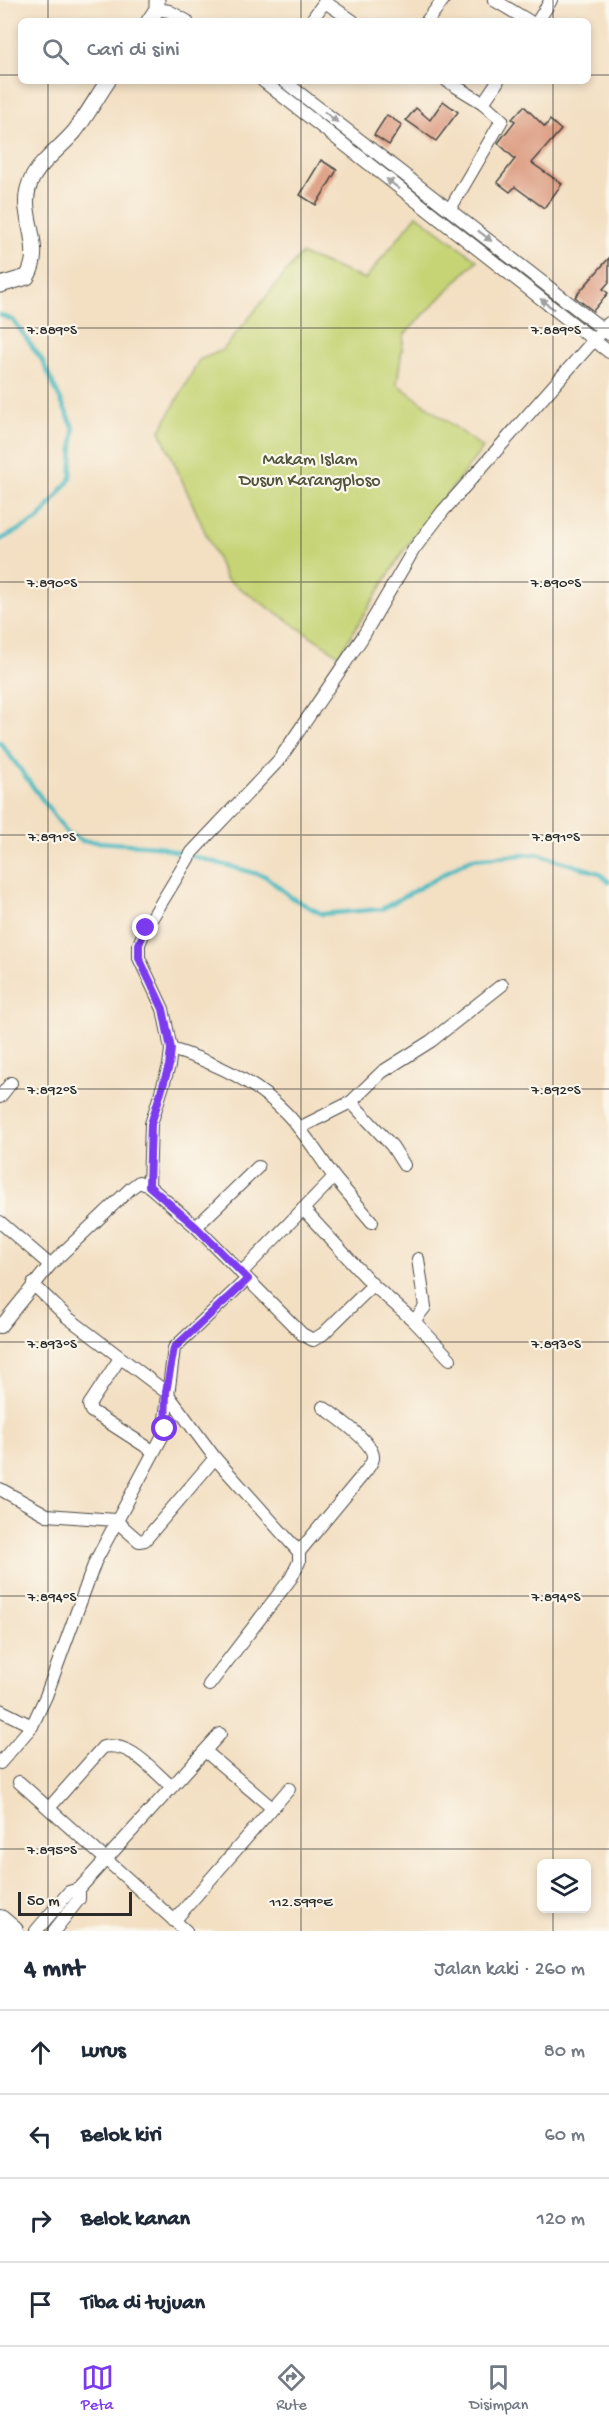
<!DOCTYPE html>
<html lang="id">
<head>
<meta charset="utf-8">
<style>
  :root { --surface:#fff; --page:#f6f6f7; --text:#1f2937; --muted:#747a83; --line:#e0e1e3; --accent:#7c3aed }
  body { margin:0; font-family:"Gochi Hand",sans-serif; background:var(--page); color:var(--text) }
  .controls { position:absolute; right:18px; bottom:18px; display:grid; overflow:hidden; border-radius:9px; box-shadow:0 3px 9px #0003 }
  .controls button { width:54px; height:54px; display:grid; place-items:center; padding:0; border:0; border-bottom:2px solid var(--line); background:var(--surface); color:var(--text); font:30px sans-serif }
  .scale { position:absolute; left:18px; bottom:15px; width:114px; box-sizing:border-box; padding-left:6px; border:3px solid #2b2b2b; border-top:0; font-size:16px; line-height:21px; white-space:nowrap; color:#2b2b2b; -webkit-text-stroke:4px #fbf7ec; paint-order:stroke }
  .stop { position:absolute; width:18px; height:18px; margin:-14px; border:4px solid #7c3aed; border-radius:50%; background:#fff }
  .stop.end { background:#7c3aed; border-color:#fff; box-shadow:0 2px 6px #0008 }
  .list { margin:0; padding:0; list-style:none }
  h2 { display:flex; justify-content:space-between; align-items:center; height:78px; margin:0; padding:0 24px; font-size:26px }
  h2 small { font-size:20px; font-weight:400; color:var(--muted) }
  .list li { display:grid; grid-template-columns:39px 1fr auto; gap:18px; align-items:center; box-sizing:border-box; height:84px; padding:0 24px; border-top:2px solid var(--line) }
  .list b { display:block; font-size:22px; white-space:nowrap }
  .list em { font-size:20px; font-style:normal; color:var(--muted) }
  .icon { flex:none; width:33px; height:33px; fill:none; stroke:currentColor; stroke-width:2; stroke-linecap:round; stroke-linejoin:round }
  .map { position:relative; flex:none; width:609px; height:1931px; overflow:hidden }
  .search { position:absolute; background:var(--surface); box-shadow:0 3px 9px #0003; left:18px; right:18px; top:18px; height:66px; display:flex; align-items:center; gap:15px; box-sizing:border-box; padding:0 21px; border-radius:9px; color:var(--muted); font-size:22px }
  .sheet { height:414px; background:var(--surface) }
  nav { display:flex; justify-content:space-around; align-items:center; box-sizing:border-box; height:84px; border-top:2px solid var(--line); background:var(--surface); font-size:16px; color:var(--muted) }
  nav a { display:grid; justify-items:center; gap:3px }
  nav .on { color:var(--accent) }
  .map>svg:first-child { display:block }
  .green { fill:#c6d476; stroke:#788050; stroke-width:1.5 }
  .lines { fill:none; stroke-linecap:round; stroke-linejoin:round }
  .stream { stroke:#4ab9c0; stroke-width:4.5 }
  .building { fill:#db997e }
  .minor-casing { stroke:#494642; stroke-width:14 }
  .tertiary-casing { stroke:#494642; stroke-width:17 }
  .primary-casing { stroke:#494642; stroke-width:22 }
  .minor { stroke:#fff; stroke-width:12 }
  .tertiary { stroke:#fff; stroke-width:15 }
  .primary { stroke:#fff; stroke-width:20 }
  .oneway { fill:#a0a0a0 }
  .route { stroke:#7c3aed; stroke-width:8 }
  .ticks { fill:none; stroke:#2b2b2b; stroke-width:1.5; stroke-opacity:0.45 }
  .labels { text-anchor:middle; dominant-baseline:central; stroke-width:4.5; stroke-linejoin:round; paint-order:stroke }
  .park-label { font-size:18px; fill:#52553e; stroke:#fbf7ec }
  .ticks-label { font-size:15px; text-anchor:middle; fill:#2b2b2b; stroke:#fbf7ec; stroke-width:4.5; stroke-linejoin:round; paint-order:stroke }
</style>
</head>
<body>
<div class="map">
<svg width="609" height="1931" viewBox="0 0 609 1931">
  <rect width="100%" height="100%" fill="#fbf7ec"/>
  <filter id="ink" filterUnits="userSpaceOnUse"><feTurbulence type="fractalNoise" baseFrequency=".0167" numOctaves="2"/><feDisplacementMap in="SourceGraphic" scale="12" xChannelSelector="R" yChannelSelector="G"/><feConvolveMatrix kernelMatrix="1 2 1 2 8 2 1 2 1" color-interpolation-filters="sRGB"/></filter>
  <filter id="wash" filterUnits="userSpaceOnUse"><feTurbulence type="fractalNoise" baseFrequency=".008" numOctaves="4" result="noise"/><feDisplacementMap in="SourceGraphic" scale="24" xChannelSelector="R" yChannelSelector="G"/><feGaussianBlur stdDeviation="1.35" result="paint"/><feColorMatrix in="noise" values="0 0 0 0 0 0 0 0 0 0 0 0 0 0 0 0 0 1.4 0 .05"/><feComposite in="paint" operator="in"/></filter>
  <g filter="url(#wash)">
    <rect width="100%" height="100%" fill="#f3dfc2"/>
    <path class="green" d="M417,215L477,260L404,335L397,384L483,448L406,547L339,655L226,579L160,431L199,360L223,350L301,254L365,279Z"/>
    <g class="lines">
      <g class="stream">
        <path d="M0,315L13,320L42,360L74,429L71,478L39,519L0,540"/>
        <path d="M0,742L67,833L83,841L156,846L265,876L292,898L322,914L382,909L470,859L537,854L599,873L609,882"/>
      </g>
    </g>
    <g id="blocks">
      <g class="building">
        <path d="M443,101L458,112L436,141L406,120L416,108L430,120Z"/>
        <path d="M524,106L545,127L550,120L561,130L532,163L562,184L544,208L515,187L510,192L497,182L515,159L498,143L515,121L512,119Z"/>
        <path d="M387,115L402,125L389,145L374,135Z"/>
        <path d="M321,160L337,170L316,205L300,195Z"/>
        <path d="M609,258V282L603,289L608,293L593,311L575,297Z"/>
      </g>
    </g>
  </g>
  <g filter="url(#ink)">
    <use href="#blocks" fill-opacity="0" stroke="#494642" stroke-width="1.5"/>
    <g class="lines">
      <g class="minor-casing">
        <g id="minor">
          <path d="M494,0L529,21"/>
          <path d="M325,2L353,21"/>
          <path d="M157,9L169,11L187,21"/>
          <path d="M311,21L326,0"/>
          <path d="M427,21L443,0"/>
          <path d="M538,21L551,0"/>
          <path d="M263,81L609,352"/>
          <path d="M284,81L609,334"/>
          <path d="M447,81L483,103L502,120L450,209"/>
          <path d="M483,103L498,81"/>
          <path d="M171,1049C214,1062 256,1081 287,1114C305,1133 319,1156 334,1177L241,1273"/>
          <path d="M0,1097L11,1083"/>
          <path d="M351,1102L392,1146L404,1165"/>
          <path d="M299,1128L351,1102L382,1072L431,1041L502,985"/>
          <path d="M334,1177L372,1222"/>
          <path d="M149,1186L196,1227L302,1334L313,1340L323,1334L373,1285"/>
          <path d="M303,1209L373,1285L414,1321L450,1359"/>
          <path d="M0,1222L50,1265"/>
          <path d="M196,1227L258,1167"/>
          <path d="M33,1284L67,1317L166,1392L215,1458L299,1552V1562L291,1578L209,1685"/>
          <path d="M414,1321L425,1307L418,1259"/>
          <path d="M0,1327L50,1265L131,1188L139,1182L149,1186L151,1124L169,1066L171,1049L163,1009L139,958V944L146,928L192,852L279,760L362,638L414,549L443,511L609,323"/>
          <path d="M120,1358L89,1405L91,1411L153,1451"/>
          <path d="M0,1489L47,1515L115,1520L139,1541L145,1540L215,1458"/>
          <path d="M299,1552L366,1471C368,1468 373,1462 373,1458C375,1443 335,1416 323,1407"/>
          <path d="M0,1710L32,1726"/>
          <path d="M205,1751L271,1807"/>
          <path d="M0,1763L32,1726L46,1696L95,1562L163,1435L174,1348L247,1279"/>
          <path d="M19,1782L186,1931"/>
          <path d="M49,1808L103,1747C130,1741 151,1769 171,1786"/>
          <path d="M174,1921L289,1789"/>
          <path d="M36,1931L69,1892L79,1889L220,1734"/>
          <path d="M54,1931L79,1899V1889"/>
        </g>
      </g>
      <g class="tertiary-casing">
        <g id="tertiary">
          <path d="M149,21L157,9V0"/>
          <path d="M0,285L27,277C46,246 17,214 30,183C38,163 61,148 75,131C87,115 97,97 108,81"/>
        </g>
      </g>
      <g class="primary-casing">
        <path id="primary" d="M0,1920L13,1931"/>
      </g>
      <use href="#minor" class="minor"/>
      <use href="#tertiary" class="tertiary"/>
      <use href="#primary" class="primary"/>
    </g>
    <defs><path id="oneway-solid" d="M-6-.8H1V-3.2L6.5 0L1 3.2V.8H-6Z" transform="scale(1.5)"/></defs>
    <g class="oneway">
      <use href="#oneway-solid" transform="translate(331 117) rotate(38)"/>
      <use href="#oneway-solid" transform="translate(393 184) rotate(-142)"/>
      <use href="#oneway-solid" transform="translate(485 236) rotate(38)"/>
      <use href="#oneway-solid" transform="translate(547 304) rotate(-142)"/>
    </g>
  </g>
  <g class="lines" filter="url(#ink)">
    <path class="route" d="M146,928L139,944V958L163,1009L171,1049L169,1066L151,1124L149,1186L196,1227L248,1279L174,1348L166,1392L165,1429"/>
  </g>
  <path class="ticks" d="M48,0V21M301,0V21M553,0V21M0,75H21M588,75H609M48,81V1931M301,81V1931M553,81V1864M0,328H609M0,582H609M0,835H609M0,1089H609M0,1342H609M0,1596H609M0,1849H609M553,1908V1931"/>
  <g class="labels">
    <g class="park-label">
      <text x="310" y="460">Makam Islam<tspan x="310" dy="21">Dusun Karangploso</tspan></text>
    </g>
  </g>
  <g class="ticks-label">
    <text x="52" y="334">7.889°S</text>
    <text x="556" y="334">7.889°S</text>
    <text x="52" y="587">7.890°S</text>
    <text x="556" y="587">7.890°S</text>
    <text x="52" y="841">7.891°S</text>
    <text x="556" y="841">7.891°S</text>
    <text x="52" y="1094">7.892°S</text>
    <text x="556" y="1094">7.892°S</text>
    <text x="52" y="1348">7.893°S</text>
    <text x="556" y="1348">7.893°S</text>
    <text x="52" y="1601">7.894°S</text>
    <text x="556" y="1601">7.894°S</text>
    <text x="52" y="1854">7.895°S</text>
    <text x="301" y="1906">112.599°E</text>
  </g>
</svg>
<div class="controls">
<button><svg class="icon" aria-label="layers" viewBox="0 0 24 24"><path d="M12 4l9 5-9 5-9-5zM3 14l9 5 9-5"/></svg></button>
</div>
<div class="scale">50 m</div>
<div class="stop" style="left:165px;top:1429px"></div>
<div class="stop end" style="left:146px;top:928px"></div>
<div class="search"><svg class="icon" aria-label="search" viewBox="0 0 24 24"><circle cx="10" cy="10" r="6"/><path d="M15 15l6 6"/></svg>Cari di sini</div>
</div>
<section class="sheet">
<h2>4 mnt<small>Jalan kaki · 260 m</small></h2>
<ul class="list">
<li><svg class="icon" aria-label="ahead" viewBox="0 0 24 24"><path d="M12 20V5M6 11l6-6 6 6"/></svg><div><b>Lurus</b></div><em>80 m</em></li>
<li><svg class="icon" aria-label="left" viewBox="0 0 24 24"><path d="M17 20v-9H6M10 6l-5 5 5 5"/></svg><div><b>Belok kiri</b></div><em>60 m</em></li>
<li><svg class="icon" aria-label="right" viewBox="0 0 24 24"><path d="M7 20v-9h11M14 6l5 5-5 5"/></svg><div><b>Belok kanan</b></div><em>120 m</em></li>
<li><svg class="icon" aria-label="arrive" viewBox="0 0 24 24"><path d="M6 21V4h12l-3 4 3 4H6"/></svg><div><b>Tiba di tujuan</b></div></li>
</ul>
</section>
<nav>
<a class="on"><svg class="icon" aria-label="map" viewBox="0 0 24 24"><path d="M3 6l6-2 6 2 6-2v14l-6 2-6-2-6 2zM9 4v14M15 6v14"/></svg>Peta</a>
<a><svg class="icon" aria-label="directions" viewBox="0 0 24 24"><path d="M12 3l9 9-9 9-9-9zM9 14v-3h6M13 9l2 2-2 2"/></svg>Rute</a>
<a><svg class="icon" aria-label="saved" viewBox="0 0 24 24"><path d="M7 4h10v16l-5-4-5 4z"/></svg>Disimpan</a>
</nav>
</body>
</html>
